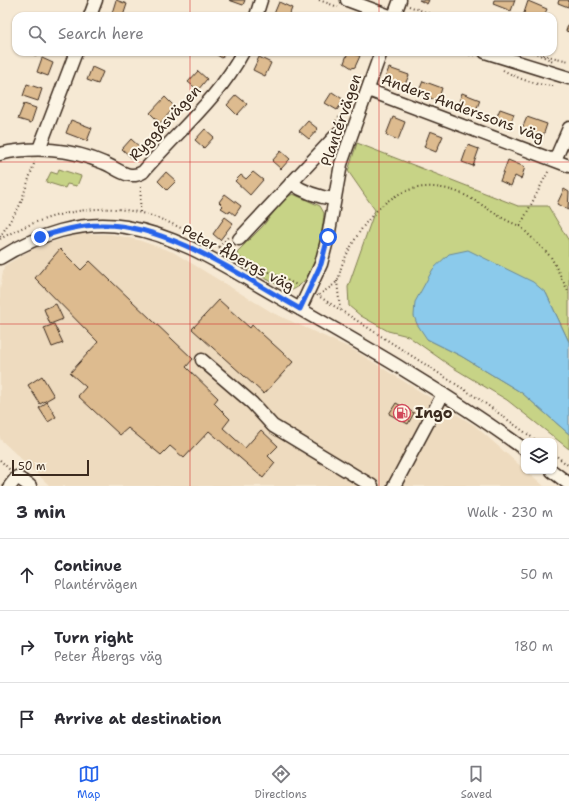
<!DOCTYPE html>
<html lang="en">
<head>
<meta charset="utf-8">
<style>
  :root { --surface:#fff; --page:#f2f2f3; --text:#2b2b33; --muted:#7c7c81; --line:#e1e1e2; --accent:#2563eb }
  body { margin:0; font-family:"Shantell Sans",sans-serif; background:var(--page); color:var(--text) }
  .controls { position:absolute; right:12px; bottom:12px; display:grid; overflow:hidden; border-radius:8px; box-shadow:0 1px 3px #0004 }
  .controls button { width:36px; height:36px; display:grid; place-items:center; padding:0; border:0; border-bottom:1px solid var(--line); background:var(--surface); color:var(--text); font:20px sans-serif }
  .scale { position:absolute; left:12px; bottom:10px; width:77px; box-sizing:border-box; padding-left:4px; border:2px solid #3b2a1e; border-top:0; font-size:11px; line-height:14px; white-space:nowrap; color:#3b2a1e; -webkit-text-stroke:3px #fcf5e5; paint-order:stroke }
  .stop { position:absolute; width:12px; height:12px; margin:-9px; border:3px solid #2563eb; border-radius:50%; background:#fff }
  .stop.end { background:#2563eb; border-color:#fff; box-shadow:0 1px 4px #0008 }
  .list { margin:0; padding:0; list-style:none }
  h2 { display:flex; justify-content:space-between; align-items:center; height:52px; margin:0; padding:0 16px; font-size:17px }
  h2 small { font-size:13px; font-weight:400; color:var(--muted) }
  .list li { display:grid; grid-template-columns:26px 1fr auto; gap:12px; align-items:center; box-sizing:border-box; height:72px; padding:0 16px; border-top:1px solid var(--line) }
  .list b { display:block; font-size:15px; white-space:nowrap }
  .list p { margin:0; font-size:13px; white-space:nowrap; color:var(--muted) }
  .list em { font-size:13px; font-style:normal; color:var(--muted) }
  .icon { flex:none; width:22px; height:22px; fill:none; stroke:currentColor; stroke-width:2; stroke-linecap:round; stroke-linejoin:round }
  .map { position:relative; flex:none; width:569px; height:486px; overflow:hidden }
  .search { position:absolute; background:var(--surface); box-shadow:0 1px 3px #0004; left:12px; right:12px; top:12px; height:44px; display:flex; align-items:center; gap:10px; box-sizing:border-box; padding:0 14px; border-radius:12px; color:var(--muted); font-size:15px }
  .sheet { height:268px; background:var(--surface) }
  nav { display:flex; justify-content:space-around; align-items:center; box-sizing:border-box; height:56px; border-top:1px solid var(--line); background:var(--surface); font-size:11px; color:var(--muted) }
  nav a { display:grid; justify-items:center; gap:2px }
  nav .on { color:var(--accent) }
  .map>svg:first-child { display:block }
  .built { fill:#eedbbf }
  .green { fill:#c7d386; stroke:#817e52 }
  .water { fill:#8bcaeb; stroke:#6b8a99 }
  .building { fill:#ddbb8f; stroke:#3b2a1e }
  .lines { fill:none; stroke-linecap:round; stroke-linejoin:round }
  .minor-casing { stroke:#3b2a1e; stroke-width:15 }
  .path { stroke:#3b2a1e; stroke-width:2; stroke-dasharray:1 3; stroke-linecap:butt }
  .minor { stroke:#fcf5e5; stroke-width:12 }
  .route { stroke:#2563eb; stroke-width:5 }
  .grid { fill:none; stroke:#d62828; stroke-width:1; stroke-opacity:0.55 }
  .labels { text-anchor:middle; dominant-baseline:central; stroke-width:4; stroke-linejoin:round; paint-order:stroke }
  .street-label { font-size:15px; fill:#3b2a1e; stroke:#fcf5e5 }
  .poi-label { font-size:15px; font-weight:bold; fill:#3b2a1e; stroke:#fcf5e5; text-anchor:start }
</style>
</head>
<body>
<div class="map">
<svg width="569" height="486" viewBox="0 0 569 486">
  <rect width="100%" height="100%" fill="#f6e9d4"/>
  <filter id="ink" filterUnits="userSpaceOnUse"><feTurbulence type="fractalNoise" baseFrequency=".025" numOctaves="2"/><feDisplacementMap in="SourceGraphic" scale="8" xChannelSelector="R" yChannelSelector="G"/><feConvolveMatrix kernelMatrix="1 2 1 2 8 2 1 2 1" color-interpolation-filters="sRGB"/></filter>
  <g filter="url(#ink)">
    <path class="built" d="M81,234H111L138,240L173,252L273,313L352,349L474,425L524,469V471H527L544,486H50L0,439V289L4,266L38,246Z"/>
    <g class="green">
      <path d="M357,143L518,206H548L569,241V342L546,293L427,339L461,356L522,393L569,434V449L507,400L452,367L408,336L388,331L361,316L349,306L348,287L375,210L348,171Z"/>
      <path d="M59,169L81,176L77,186L67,184L65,188L46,182L51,172L57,174Z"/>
      <path d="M293,194L320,206L324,213C322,236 315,285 289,291L242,266L237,252L262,227L285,198Z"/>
    </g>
    <path class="water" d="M468,250L533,282L546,293L569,342V434L522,393L461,356L427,339L417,324L414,316L415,302L433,269L449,254Z"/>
    <g class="building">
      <path d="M116,0L127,4L123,16L112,13Z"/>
      <path d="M229,0H245L243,5Z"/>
      <path d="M419,0H429L427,4Z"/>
      <path d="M494,0H515L511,11L493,4Z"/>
      <path d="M559,0H569L568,7L558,3Z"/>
      <path d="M528,1L547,9L544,16H523Z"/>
      <path d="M279,2L292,8L289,16H280L274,14Z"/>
      <path d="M569,22V32L566,31Z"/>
      <path d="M27,52H38L37,56Z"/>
      <path d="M212,52H225L222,58Z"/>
      <path d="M348,52L360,56L355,67L352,68L344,63Z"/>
      <path d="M259,57L271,63L265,76L253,70Z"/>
      <path d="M42,58L53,63L48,76L37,72Z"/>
      <path d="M92,67L103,72L98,84L87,80Z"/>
      <path d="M389,68L409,75L404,87L384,80Z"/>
      <path d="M198,71L207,79L198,90L188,82Z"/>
      <path d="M423,81L442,88L438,101L418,93Z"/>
      <path d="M27,84L42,89L38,101L23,96Z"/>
      <path d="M332,92L344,100L337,110L325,103Z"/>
      <path d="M462,93L480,100L475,113L457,107Z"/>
      <path d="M236,95L247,104L237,115L227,105Z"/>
      <path d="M165,97L175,107L160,123L150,113Z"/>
      <path d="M24,104L36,108L31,123L18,119Z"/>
      <path d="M500,109L514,114L509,127L495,121Z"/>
      <path d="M393,117L405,122L398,140L386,135Z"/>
      <path d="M527,117L547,124L542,139L521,131Z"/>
      <path d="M71,120L92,128L87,141L66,133Z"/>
      <path d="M308,121L318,129L309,139L299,131Z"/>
      <path d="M205,129L214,137L204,148L195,140Z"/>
      <path d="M430,131L443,136L436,152L424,147Z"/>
      <path d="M131,139L143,150L134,160L122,149Z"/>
      <path d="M468,145L479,149L473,166L462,162Z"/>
      <path d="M281,151L290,159L281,169L272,161Z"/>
      <path d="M508,160L525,167L521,179L515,176L511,186L500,181Z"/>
      <path d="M166,172L176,181L167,190L158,181Z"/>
      <path d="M253,172L263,180L250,195L235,181L241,175L246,179Z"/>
      <path d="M564,189L569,192L568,210L557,204Z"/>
      <path d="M225,194L241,206L235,215L230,211L229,213L221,208L223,206L219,202Z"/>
      <path d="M225,217L233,223L220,240L213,234Z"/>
      <path d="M60,249L81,270L90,261L193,359L186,367L218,398L214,403L230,419L223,428L245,448L261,430L278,446L268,456L275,463L263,478L209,431L184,458L170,446L161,455L128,428L120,435L78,396L86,387L70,373L98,342L35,278Z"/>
      <path d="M219,300L250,328L252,325L293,362L264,394L192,329Z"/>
      <path d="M56,304L63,319L50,324L44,309Z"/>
      <path d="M54,324L63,343L52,347L44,328Z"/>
      <path d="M42,376L54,396L40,404L28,385Z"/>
      <path d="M47,402L56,417L48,422L39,408Z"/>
      <path d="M396,403L414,413L408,424L389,414Z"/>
    </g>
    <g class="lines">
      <g class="minor-casing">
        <g id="minor">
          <path d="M347,0L390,16"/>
          <path d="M90,16L96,0"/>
          <path d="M256,16L261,0"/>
          <path d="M394,16L400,0"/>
          <path d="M485,52L569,78"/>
          <path d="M368,90L569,166"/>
          <path d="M39,149L76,52"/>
          <path d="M0,154C34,146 72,149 104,163C117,168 128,181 143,172C176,133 219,98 243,52"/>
          <path d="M555,160L569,128"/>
          <path d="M291,183C304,192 317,197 334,199"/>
          <path d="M239,239L339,132"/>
          <path d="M0,258C37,235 82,219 126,227C181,236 229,269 277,296C361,344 446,392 524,449"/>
          <path d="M300,309L321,264L328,237L341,164L381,52"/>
          <path d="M202,360L252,403L273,426L372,486"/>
          <path d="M552,471L569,484"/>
          <path d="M10,486L17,477L30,486"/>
          <path d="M394,486L443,394"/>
        </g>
      </g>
      <g class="path">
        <path d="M319,0L338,7"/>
        <path d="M409,6L436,16"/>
        <path d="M406,12L416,16"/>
        <path d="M462,52L476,57"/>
        <path d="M533,52L553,61"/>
        <path d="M543,55L569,61"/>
        <path d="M503,70C519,79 535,85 554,86"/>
        <path d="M336,121L350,103"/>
        <path d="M140,212L141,185"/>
        <path d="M520,226L551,257L569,293"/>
        <path d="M0,237L20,205L35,161"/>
        <path d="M0,239C40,216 95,201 141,213C170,220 193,235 219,248C245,261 272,273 299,286"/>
        <path d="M219,247L228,237"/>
        <path d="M337,281L340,309"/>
        <path d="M317,295L479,399L537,441"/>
        <path d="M319,295C324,291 334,286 338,280C340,275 340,270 342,265C360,224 391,179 442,188C474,193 491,216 520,226L549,170"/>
        <path d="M554,454L569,466"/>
        <path d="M0,460L10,470"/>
      </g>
      <use href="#minor" class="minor"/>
    </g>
  </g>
  <g class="lines" filter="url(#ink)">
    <path class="route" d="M40,237C60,231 79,225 100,225C167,223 243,277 300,309L321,264L328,237"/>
  </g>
  <path class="grid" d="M190,0V16M379,0V16M190,52V486M379,52V486M0,162H569M0,324H569"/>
  <defs>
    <g id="fuel-ring" transform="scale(0.9)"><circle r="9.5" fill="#fcf5e5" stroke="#d1495b" stroke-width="1.5"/><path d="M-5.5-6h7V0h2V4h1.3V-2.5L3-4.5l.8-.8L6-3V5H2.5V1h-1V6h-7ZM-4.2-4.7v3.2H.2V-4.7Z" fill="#d1495b"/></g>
  </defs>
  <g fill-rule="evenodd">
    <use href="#fuel-ring" x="402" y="413"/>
  </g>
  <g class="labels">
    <g class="street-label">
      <text transform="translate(463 108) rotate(20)">Anders Anderssons väg</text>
      <text transform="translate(341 120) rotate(-71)">Plantérvägen</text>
      <text transform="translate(165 123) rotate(-47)">Ryggåsvägen</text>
      <text transform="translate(238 258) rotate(28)">Peter Åbergs väg</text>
    </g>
    <g class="poi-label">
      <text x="415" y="413">Ingo</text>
    </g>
  </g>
</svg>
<div class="controls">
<button><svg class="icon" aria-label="layers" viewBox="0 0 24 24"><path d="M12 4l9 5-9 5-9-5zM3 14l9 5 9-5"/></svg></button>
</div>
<div class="scale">50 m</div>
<div class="stop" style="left:328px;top:237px"></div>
<div class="stop end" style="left:40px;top:237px"></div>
<div class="search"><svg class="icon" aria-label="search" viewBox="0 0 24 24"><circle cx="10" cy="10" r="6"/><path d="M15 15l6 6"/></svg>Search here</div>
</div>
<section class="sheet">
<h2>3 min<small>Walk · 230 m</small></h2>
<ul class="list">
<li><svg class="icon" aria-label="ahead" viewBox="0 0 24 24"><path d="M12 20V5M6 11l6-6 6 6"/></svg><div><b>Continue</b><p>Plantérvägen</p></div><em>50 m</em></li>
<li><svg class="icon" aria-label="right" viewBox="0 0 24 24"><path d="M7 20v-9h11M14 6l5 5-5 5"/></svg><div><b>Turn right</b><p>Peter Åbergs väg</p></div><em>180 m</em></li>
<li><svg class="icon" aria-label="arrive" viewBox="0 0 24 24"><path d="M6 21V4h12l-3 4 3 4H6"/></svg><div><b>Arrive at destination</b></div></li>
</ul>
</section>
<nav>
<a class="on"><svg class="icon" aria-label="map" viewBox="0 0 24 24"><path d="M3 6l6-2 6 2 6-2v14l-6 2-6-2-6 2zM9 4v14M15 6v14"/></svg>Map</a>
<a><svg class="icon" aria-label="directions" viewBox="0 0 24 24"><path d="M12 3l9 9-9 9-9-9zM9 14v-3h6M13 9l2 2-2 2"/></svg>Directions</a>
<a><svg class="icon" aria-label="saved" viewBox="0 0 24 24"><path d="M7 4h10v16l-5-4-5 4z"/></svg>Saved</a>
</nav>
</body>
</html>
